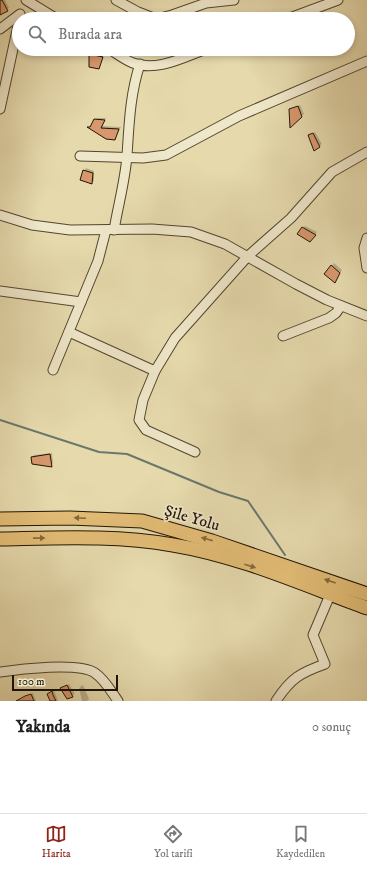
<!DOCTYPE html>
<html lang="tr">
<head>
<meta charset="utf-8">
<style>
  :root { --surface:#fff; --page:#f6f6f6; --text:#222; --muted:#767676; --line:#e0e0e0; --accent:#8f2418 }
  body { margin:0; font-family:"IM FELL DW Pica",serif; background:var(--page); color:var(--text) }
  .scale { position:absolute; left:12px; bottom:10px; width:106px; box-sizing:border-box; padding-left:4px; border:2px solid #211504; border-top:0; font-size:11px; line-height:14px; white-space:nowrap; color:#211504; -webkit-text-stroke:3px #efe7ca; paint-order:stroke }
  .list { margin:0; padding:0; list-style:none }
  h2 { display:flex; justify-content:space-between; align-items:center; height:52px; margin:0; padding:0 16px; font-size:17px }
  h2 small { font-size:13px; font-weight:400; color:var(--muted) }
  .icon { flex:none; width:22px; height:22px; fill:none; stroke:currentColor; stroke-width:2; stroke-linecap:round; stroke-linejoin:round }
  .map { position:relative; flex:none; width:367px; height:701px; overflow:hidden }
  .search { position:absolute; background:var(--surface); box-shadow:0 2px 6px #0003; left:12px; right:12px; top:12px; height:44px; display:flex; align-items:center; gap:10px; box-sizing:border-box; padding:0 14px; border-radius:22px; color:var(--muted); font-size:15px }
  .sheet { height:112px; background:var(--surface) }
  nav { display:flex; justify-content:space-around; align-items:center; box-sizing:border-box; height:56px; border-top:1px solid var(--line); background:var(--surface); font-size:11px; color:var(--muted) }
  nav a { display:grid; justify-items:center; gap:2px }
  nav .on { color:var(--accent) }
  .map>svg:first-child { display:block }
  .shadow { fill:#0003 }
  .lines { fill:none; stroke-linecap:round; stroke-linejoin:round }
  .stream { stroke:#6a776e; stroke-width:2 }
  .building { fill:#d8976c; stroke:#211504 }
  .minor-casing { stroke:#52462e; stroke-width:11 }
  .highway-casing { stroke:#211504; stroke-width:15 }
  .minor { stroke:#efe7ca; stroke-width:9 }
  .highway { stroke:#e3bd76; stroke-width:13 }
  .oneway { fill:#82693d }
  .labels { text-anchor:middle; dominant-baseline:central; stroke-width:3.5; stroke-linejoin:round; paint-order:stroke }
  .street-label { font-size:16px; fill:#211504; stroke:#efe7ca }
</style>
</head>
<body>
<div class="map">
<svg width="367" height="701" viewBox="0 0 367 701">
  <rect width="100%" height="100%" fill="#e6daad"/>
  <filter id="stains"><feTurbulence type="fractalNoise" baseFrequency=".005" numOctaves="4"/><feColorMatrix values="0 0 0 0 .2 0 0 0 0 .09 0 0 0 0 .02 0 0 0 .5 -.17"/></filter>
  <radialGradient id="worn" r=".72"><stop offset=".6" stop-color="#630" stop-opacity="0"/><stop offset="1" stop-color="#630" stop-opacity=".3"/></radialGradient>
  <g class="shadow">
    <path d="M0,0H5L9,8L0,14Z"/>
    <path d="M71,49H85L82,53L70,51Z"/>
    <path d="M92,52L104,55L98,68L90,54Z"/>
    <path d="M300,105L304,114L290,126V110Z"/>
    <path d="M97,118H106L102,126L121,127L114,139L106,138L89,127L92,125Z"/>
    <path d="M315,132L322,144L314,150L309,136Z"/>
    <path d="M86,168L94,171V181L92,183L84,171Z"/>
    <path d="M305,226L317,232L312,239L303,228Z"/>
    <path d="M334,263L342,270L335,282L326,274Z"/>
    <path d="M52,453L53,463L51,465L32,458L34,455Z"/>
    <path d="M69,684L75,694L67,698L61,689Z"/>
    <path d="M83,685L89,699L87,701H82L79,688Z"/>
    <path d="M54,690L58,701H51L48,694Z"/>
    <path d="M33,693L36,701H17L19,699Z"/>
  </g>
  <g class="lines">
    <path class="stream" d="M0,420L99,452L127,454L219,492L248,501L285,555"/>
  </g>
  <g class="building">
    <path d="M0,0H2L8,11L0,15Z"/>
    <path d="M89,54L103,57L99,69L89,67Z"/>
    <path d="M298,106L302,117L290,128L289,109Z"/>
    <path d="M94,119L105,120L101,128L119,129L115,140L106,139L87,127H90Z"/>
    <path d="M313,133L320,147L314,151L308,135Z"/>
    <path d="M83,170L93,173L92,184L80,180Z"/>
    <path d="M302,227L316,235L310,242L297,234Z"/>
    <path d="M331,265L340,273L335,283L324,274Z"/>
    <path d="M50,454L52,467L32,464L31,457Z"/>
    <path d="M67,685L73,697L67,699L60,688Z"/>
    <path d="M52,691L53,695L56,701H50L47,694Z"/>
    <path d="M31,694L34,701H16L25,696Z"/>
  </g>
  <g class="lines">
    <g class="minor-casing">
      <g id="minor">
        <path d="M26,0L57,19"/>
        <path d="M116,0L138,12L156,19L172,15L206,3L234,0"/>
        <path d="M287,19L338,0"/>
        <path d="M0,29L20,14"/>
        <path d="M109,49C116,53 125,60 133,63C157,72 184,57 206,49"/>
        <path d="M0,109L19,21"/>
        <path d="M80,156L143,158L166,155L239,116L367,61"/>
        <path d="M0,215L32,225L70,230L152,229L191,232L225,244L296,284L327,300L367,316"/>
        <path d="M114,230C118,206 125,181 127,156C129,125 130,94 140,64"/>
        <path d="M367,238L364,248L367,268"/>
        <path d="M0,291L81,302"/>
        <path d="M69,332L155,371"/>
        <path d="M283,336L329,318L336,313L341,306"/>
        <path d="M53,370L98,261L106,230"/>
        <path d="M195,452L146,430L139,420L143,400L155,371L175,338L248,256L291,218L332,172L367,152"/>
        <path d="M0,672C19,669 80,662 95,673C105,680 111,691 118,701"/>
        <path d="M276,701C291,678 300,673 325,664L313,635L330,595"/>
      </g>
    </g>
    <g class="highway-casing">
      <g id="highway">
        <path d="M0,519L70,518L142,521L212,541L367,594"/>
        <path d="M0,539C58,538 116,535 173,545C240,556 304,585 367,608"/>
      </g>
    </g>
    <use href="#minor" class="minor"/>
    <use href="#highway" class="highway"/>
  </g>
  <defs><path id="oneway-solid" d="M-6-.8H1V-3.2L6.5 0L1 3.2V.8H-6Z"/></defs>
  <g class="oneway">
    <use href="#oneway-solid" transform="translate(80 518) rotate(-177)"/>
    <use href="#oneway-solid" transform="translate(39 538) rotate(-1)"/>
    <use href="#oneway-solid" transform="translate(207 539) rotate(-164)"/>
    <use href="#oneway-solid" transform="translate(250 566) rotate(18)"/>
    <use href="#oneway-solid" transform="translate(330 581) rotate(-161)"/>
  </g>
  <g class="labels">
    <g class="street-label">
      <text transform="translate(192 518) rotate(16)">Şile Yolu</text>
    </g>
  </g>
  <rect width="100%" height="100%" filter="url(#stains)"/>
  <rect width="100%" height="100%" fill="url(#worn)"/>
</svg>
<div class="scale">100 m</div>
<div class="search"><svg class="icon" aria-label="search" viewBox="0 0 24 24"><circle cx="10" cy="10" r="6"/><path d="M15 15l6 6"/></svg>Burada ara</div>
</div>
<section class="sheet">
<h2>Yakında<small>0 sonuç</small></h2>
<ul class="list">
</ul>
</section>
<nav>
<a class="on"><svg class="icon" aria-label="map" viewBox="0 0 24 24"><path d="M3 6l6-2 6 2 6-2v14l-6 2-6-2-6 2zM9 4v14M15 6v14"/></svg>Harita</a>
<a><svg class="icon" aria-label="directions" viewBox="0 0 24 24"><path d="M12 3l9 9-9 9-9-9zM9 14v-3h6M13 9l2 2-2 2"/></svg>Yol tarifi</a>
<a><svg class="icon" aria-label="saved" viewBox="0 0 24 24"><path d="M7 4h10v16l-5-4-5 4z"/></svg>Kaydedilen</a>
</nav>
</body>
</html>
